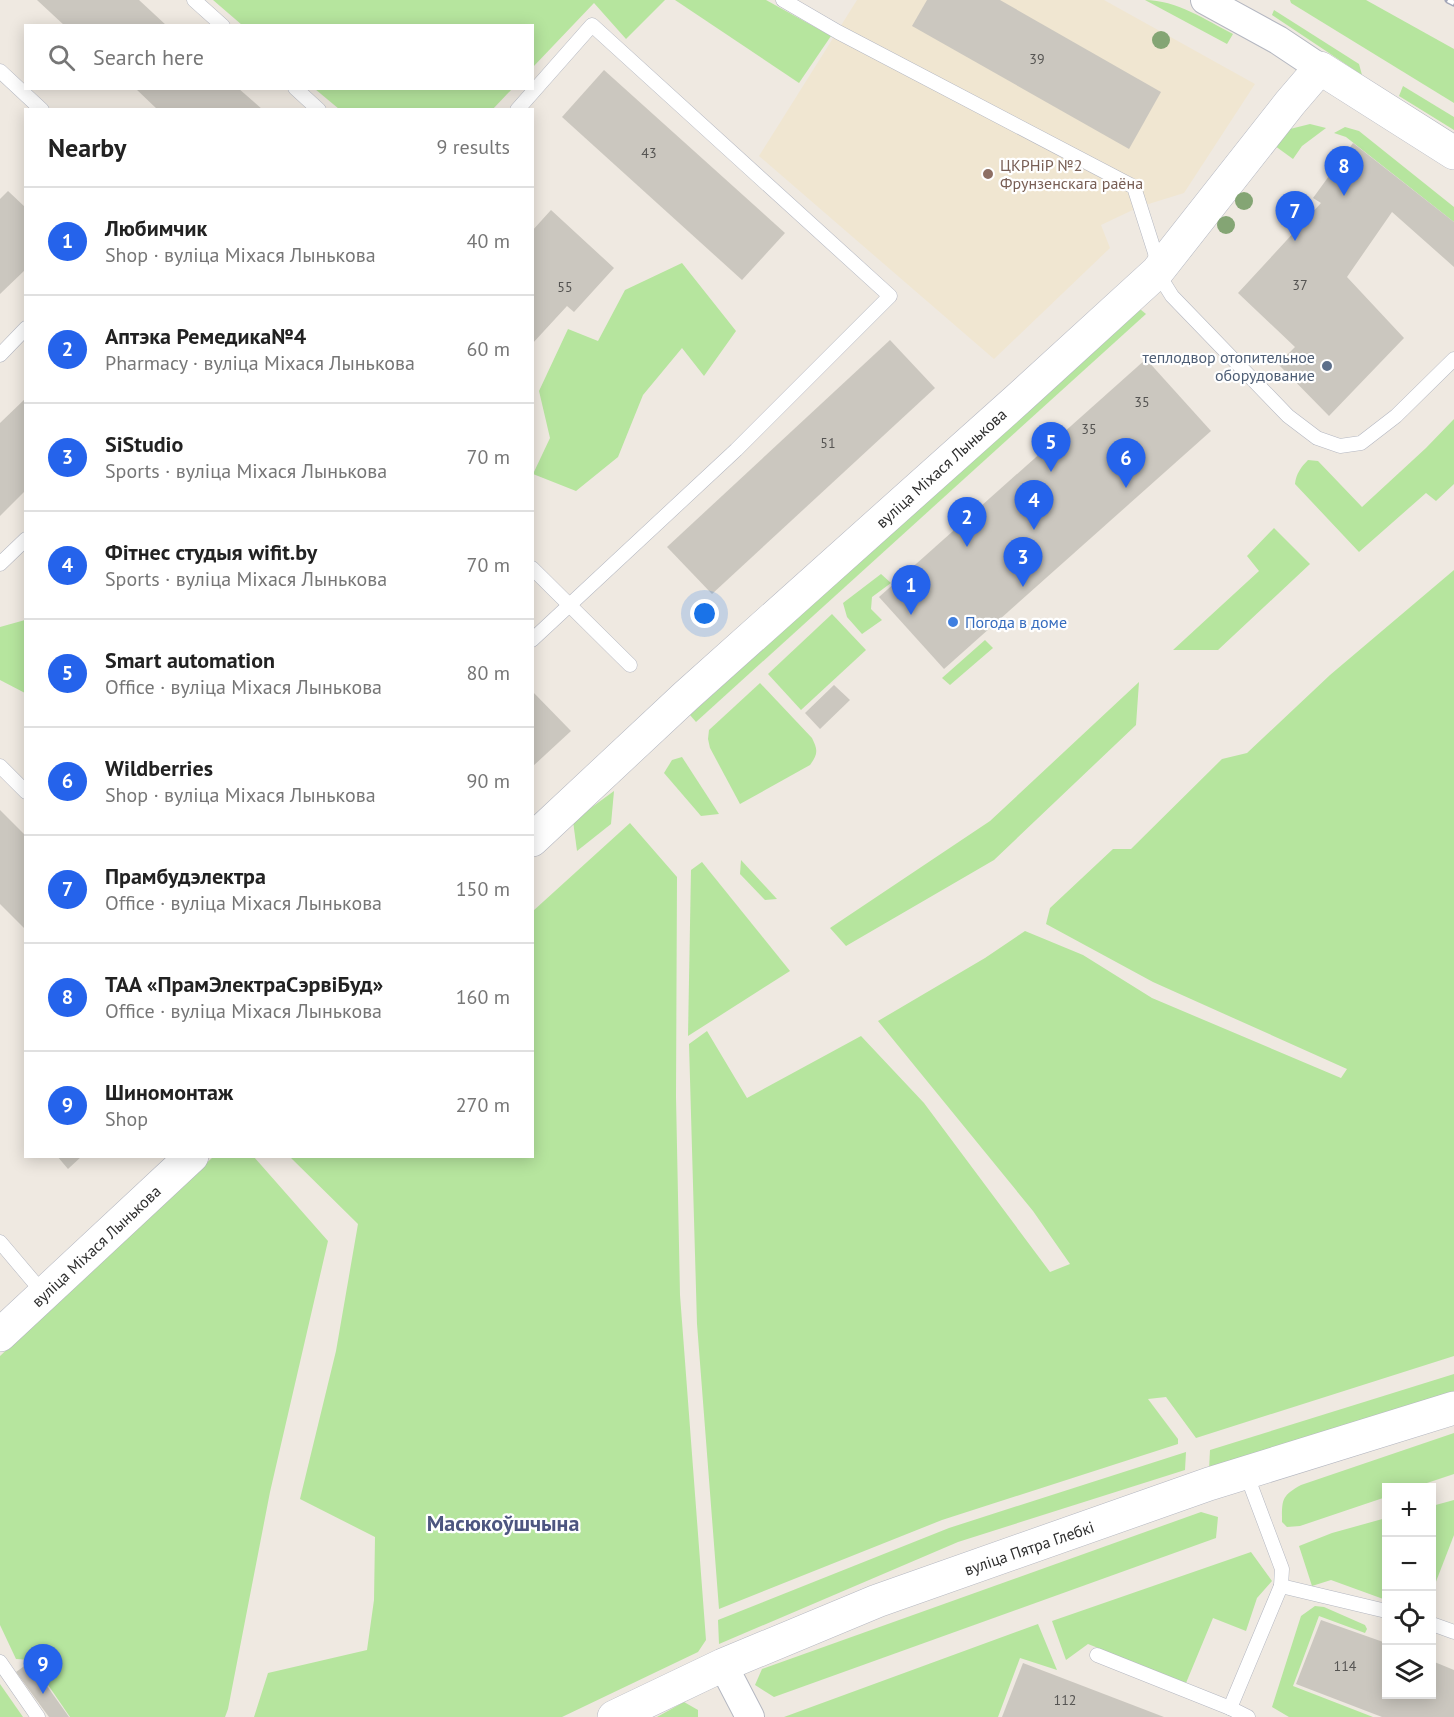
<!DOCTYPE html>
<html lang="en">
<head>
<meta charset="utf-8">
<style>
  :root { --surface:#fff; --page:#f6f6f6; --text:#222; --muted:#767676; --line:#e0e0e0; --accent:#2563eb }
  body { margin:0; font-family:"PT Sans",sans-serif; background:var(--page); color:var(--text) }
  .controls { position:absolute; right:18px; bottom:18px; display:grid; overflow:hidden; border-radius:0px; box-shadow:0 3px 15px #0003 }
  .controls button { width:54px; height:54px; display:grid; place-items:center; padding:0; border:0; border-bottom:2px solid var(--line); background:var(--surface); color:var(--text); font:30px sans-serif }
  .you { position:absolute; left:705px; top:614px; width:21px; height:21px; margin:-15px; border:4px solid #fff; border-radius:50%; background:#1a73e8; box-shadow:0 0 0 9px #1a73e833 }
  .badge { display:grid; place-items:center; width:39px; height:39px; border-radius:50%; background:var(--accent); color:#fff; font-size:20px; font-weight:700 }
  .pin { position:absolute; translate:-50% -50px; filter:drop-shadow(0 2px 3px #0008) }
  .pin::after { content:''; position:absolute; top:32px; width:21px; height:18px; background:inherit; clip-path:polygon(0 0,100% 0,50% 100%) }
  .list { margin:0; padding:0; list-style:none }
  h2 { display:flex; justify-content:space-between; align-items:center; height:78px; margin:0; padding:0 24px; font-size:26px }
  h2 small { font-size:20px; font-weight:400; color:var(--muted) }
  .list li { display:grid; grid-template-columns:39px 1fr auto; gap:18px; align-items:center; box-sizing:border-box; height:108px; padding:0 24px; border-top:2px solid var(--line) }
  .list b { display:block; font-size:22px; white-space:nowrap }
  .list p { margin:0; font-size:20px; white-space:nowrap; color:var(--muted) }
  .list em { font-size:20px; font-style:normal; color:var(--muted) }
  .icon { flex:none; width:33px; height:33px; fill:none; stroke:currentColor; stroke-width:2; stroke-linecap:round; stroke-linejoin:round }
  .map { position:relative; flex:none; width:1454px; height:1717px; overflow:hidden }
  .search { position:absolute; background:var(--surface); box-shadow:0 3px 15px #0003; left:24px; top:24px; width:510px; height:66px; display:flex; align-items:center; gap:15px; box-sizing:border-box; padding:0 21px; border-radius:0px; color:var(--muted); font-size:22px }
  .panel { position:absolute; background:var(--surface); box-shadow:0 3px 15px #0003; left:24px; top:108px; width:510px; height:1050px; border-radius:0px }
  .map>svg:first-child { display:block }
  .education { fill:#f0e6d1 }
  .green { fill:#b6e59e }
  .building { fill:#cbc7bf }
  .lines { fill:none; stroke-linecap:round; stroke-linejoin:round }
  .lane-casing { stroke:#b4b7c1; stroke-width:15 }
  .street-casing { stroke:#b4b7c1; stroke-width:30 }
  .secondary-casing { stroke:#b4b7c1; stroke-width:34 }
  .lane { stroke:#fff; stroke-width:14 }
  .street { stroke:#fff; stroke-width:28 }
  .secondary { stroke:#fff; stroke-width:33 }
  .rail-casing { stroke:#a3a6b8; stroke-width:7 }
  .rail { stroke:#fff; stroke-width:4.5; stroke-dasharray:14; stroke-linecap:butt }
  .tree { fill:#84a574 }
  .education-dot { fill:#8d6e63; stroke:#fff; stroke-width:2 }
  .service-dot { fill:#5c6f8a; stroke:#fff; stroke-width:2 }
  .shop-dot { fill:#3f7fe0; stroke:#fff; stroke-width:2 }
  .labels { text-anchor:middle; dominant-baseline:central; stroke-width:4.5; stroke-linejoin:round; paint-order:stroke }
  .number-label { font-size:14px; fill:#555452 }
  .education-label { font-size:16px; fill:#785e54; stroke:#fff; text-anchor:start }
  .service-label { font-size:16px; fill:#4e5e75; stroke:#fff; text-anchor:end }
  .street-label { font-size:16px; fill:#2e2e2e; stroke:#fff }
  .shop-label { font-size:16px; fill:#366cbe; stroke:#fff; text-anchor:start }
  .district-label { font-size:22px; font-weight:bold; fill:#4d5680; stroke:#fff }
</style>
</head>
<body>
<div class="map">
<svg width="1454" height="1717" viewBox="0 0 1454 1717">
  <rect width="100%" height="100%" fill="#efe9e1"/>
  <path class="education" d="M857,0H1104L1255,84L1184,193L1139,207L1101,225L1110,248L994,359L759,156Z"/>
  <g class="green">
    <path d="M213,0H665L626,39L594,3L533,67L532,26L242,25Z"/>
    <path d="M675,0H766L831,36L799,83Z"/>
    <path d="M1145,0C1176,0 1206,20 1233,34L1227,44Z"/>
    <path d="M1290,0H1366L1454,49V103L1291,3Z"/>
    <path d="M1274,10L1359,64L1362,75L1272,15Z"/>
    <path d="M1403,86L1454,117V130L1399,96Z"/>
    <path d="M315,89H512L492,110L339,109Z"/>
    <path d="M1310,124L1326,128L1302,146L1293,159L1271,143L1286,130Z"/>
    <path d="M1345,127L1359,131L1454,207V222L1346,137L1334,133Z"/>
    <path d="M682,263L736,331L704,376L682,348L643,395L618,457L576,491L533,474L550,438L539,391L568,329L598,341L625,290Z"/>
    <path d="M1140,309L1146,314L696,722L690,715Z"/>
    <path d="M1454,419V484L1436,501L1426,493L1359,552L1295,484C1296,474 1301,467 1308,460L1318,461L1362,507L1426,448Z"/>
    <path d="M1274,528L1310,564L1218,650H1173L1259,571L1247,556Z"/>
    <path d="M1454,570V1356L1196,1438L1166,1397L1148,1399L1178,1439V1444L942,1520L719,1609L697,1324L689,1044L707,1031L747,1098L861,1036L924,1103L1050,1272L1070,1264L1033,1211L878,1021L985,958L1025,931L1083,955L1152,998L1341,1078L1347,1069L1153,982L1046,924L1050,908L1113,849H1131L1222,759L1247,753L1330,675Z"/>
    <path d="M881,574L891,583L872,597L871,609L882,620L862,634L847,617L843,603Z"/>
    <path d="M832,614L866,650L801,710L768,674Z"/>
    <path d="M25,620H26L25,693L0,680V627Z"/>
    <path d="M985,640L993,648L950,685L942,678Z"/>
    <path d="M1139,682L1136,725L994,860L846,946L830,928L990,821Z"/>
    <path d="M760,683L812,738C818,750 818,754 810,765L740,804L710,748L708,739L709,730Z"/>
    <path d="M682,757L719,814L701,816L664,773L672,760Z"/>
    <path d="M614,791L611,824L577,851L573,821Z"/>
    <path d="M630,823L677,877L676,1097L680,1295L706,1640L698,1652L562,1717H254L268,1673L367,1650L374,1600L375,1537L300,1499L336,1351L358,1224L290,1157L532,1156L533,911Z"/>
    <path d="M741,860L777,899L765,900L740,874Z"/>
    <path d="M702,862L790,971L688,1036L691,870Z"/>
    <path d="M213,1157H254L328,1241L270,1492L228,1709L225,1717H70L31,1660L16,1659L0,1625V1356Z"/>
    <path d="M1454,1374V1393L1209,1470L1210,1450Z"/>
    <path d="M1454,1433V1474L1415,1487L1386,1488V1497L1300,1526L1287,1527L1282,1522C1282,1500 1281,1496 1301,1485Z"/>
    <path d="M1186,1452L1185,1470L958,1542L719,1644L718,1620L949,1528Z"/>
    <path d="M1454,1500V1535L1432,1592V1506Z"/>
    <path d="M1201,1512L1218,1517L1216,1538L774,1697L755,1685L762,1669Z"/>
    <path d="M1386,1518V1600L1331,1580L1312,1586L1299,1546L1332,1533Z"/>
    <path d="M1251,1552L1272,1581L1257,1598L1246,1631L1213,1618L1186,1683L1088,1644L1066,1660L1052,1621Z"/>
    <path d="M1315,1606L1324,1607L1365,1625L1367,1629L1365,1633L1319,1616L1293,1686L1373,1717H1289L1272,1707L1301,1616Z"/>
    <path d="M1038,1624L1057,1670L1020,1658L998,1717H784Z"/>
    <path d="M0,1684L23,1717H0Z"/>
    <path d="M684,1702L698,1710V1717H657Z"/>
  </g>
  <g class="building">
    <path d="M37,0H139L167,26H65Z"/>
    <path d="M927,0H1000L1161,92L1129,149L912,26Z"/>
    <path d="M604,70L785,233L742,280L562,117Z"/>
    <path d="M135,88H238L263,110H158Z"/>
    <path d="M1353,143L1454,222V267L1392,212L1347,277L1404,338L1329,416L1278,364L1295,347L1238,293L1321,203L1313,198Z"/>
    <path d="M8,191L26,208V269L0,294V199Z"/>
    <path d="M551,210L614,268L574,312L567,306L532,344V231Z"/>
    <path d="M890,340L935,388L712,594L667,547Z"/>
    <path d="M1146,359L1211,431L944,669L879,597Z"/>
    <path d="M26,398V490L0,516V423Z"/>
    <path d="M834,685L850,700L820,729L805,713Z"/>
    <path d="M532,691L571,731L532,767Z"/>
    <path d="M0,810L26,836V930L0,904Z"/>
    <path d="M57,1156H82L68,1169Z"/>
    <path d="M1321,1620L1386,1643V1694H1432V1661L1454,1670V1717H1382L1296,1684Z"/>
    <path d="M30,1662L69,1717H49L16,1672Z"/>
    <path d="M1023,1663L1164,1717H1002Z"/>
  </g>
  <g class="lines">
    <g class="lane-casing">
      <g id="lane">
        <path d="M194,0L223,26"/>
        <path d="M783,0L838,32L1134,187L1155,253L1157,272L1172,296L1288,416L1317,438L1340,446L1361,443L1396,416L1454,359"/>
        <path d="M0,71L42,110"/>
        <path d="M295,88L319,110"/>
        <path d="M517,110L592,25L890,296L736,450L532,640"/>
        <path d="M0,355L26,328"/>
        <path d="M0,564L26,539"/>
        <path d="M532,568L630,665"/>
        <path d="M0,766L26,792"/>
        <path d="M0,1242L44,1294"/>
        <path d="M1246,1473L1282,1569L1281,1586L1386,1611"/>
        <path d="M1432,1624L1454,1632"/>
        <path d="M1097,1655L1230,1708L1281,1586"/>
        <path d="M0,1662L38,1717"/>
        <path d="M1230,1708L1248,1717"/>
      </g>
    </g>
    <g class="street-casing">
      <g id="street">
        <path d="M1205,0L1278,40L1320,68"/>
        <path d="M723,1665L750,1717"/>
      </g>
    </g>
    <g class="secondary-casing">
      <g id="secondary">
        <path d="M532,840L686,696L1018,399L1157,272L1290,103L1320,68L1454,153"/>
        <path d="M0,1335L192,1156"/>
        <path d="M614,1717L723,1665L877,1601L1209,1484L1454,1408"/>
      </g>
    </g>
    <use href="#lane" class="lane"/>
    <use href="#street" class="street"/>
    <use href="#secondary" class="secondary"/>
    <g class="rail-casing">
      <path id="rail" d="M1448,0L1454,3"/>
    </g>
    <use href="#rail" class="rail"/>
  </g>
  <g class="tree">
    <circle cx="1161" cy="40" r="9"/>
    <circle cx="1244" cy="201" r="9"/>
    <circle cx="1226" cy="225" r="9"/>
  </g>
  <circle class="education-dot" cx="988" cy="174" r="6"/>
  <circle class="service-dot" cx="1327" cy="366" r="6"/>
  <circle class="shop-dot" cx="953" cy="622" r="6"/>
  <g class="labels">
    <g class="number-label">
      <text x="1037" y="59">39</text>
      <text x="649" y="153">43</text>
      <text x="1300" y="285">37</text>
      <text x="565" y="287">55</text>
      <text x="1142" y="402">35</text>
      <text x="1089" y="429">35</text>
      <text x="828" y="443">51</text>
      <text x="1345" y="1666">114</text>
      <text x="1065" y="1700">112</text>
    </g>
    <g class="education-label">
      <text x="1000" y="165">ЦКРНіР №2<tspan x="1000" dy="18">Фрунзенскага раёна</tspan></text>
    </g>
    <g class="service-label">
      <text x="1315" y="357">теплодвор отопительное<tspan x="1315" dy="18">оборудование</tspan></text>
    </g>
    <g class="street-label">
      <text transform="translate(941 468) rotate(-42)">вуліца Міхася Лынькова</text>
      <text transform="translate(96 1246) rotate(-43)">вуліца Міхася Лынькова</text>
      <text transform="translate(1029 1548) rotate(-19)">вуліца Пятра Глебкі</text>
    </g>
    <g class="shop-label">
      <text x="965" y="622">Погода в доме</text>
    </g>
    <g class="district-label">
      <text x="503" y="1523">Масюкоўшчына</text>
    </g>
  </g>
</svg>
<div class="controls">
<button>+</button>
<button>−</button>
<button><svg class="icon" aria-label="locate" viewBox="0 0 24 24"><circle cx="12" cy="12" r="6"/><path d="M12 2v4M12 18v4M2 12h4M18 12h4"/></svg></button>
<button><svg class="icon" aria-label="layers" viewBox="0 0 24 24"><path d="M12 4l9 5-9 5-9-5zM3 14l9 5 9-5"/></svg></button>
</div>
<div class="you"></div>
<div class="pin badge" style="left:911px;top:615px">1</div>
<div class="pin badge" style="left:967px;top:547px">2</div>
<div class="pin badge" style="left:1023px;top:587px">3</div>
<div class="pin badge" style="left:1034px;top:530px">4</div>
<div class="pin badge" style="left:1051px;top:472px">5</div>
<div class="pin badge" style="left:1126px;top:488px">6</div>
<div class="pin badge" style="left:1295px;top:241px">7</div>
<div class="pin badge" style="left:1344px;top:196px">8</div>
<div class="pin badge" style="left:43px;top:1694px">9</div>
<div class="search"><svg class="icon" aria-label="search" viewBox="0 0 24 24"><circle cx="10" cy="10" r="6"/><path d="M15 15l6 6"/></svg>Search here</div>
<section class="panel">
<h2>Nearby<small>9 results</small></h2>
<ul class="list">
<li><span class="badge">1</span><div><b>Любимчик</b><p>Shop · вуліца Міхася Лынькова</p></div><em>40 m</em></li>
<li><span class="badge">2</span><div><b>Аптэка Ремедика№4</b><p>Pharmacy · вуліца Міхася Лынькова</p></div><em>60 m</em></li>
<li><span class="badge">3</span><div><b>SiStudio</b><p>Sports · вуліца Міхася Лынькова</p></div><em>70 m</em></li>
<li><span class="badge">4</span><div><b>Фітнес студыя wifit.by</b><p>Sports · вуліца Міхася Лынькова</p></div><em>70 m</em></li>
<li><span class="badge">5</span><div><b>Smart automation</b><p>Office · вуліца Міхася Лынькова</p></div><em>80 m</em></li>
<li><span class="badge">6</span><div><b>Wildberries</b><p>Shop · вуліца Міхася Лынькова</p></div><em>90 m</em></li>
<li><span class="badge">7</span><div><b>Прамбудэлектра</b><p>Office · вуліца Міхася Лынькова</p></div><em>150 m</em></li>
<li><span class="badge">8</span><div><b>ТАА «ПрамЭлектраСэрвіБуд»</b><p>Office · вуліца Міхася Лынькова</p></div><em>160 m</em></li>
<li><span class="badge">9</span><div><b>Шиномонтаж</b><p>Shop</p></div><em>270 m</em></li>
</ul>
</section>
</div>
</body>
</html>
